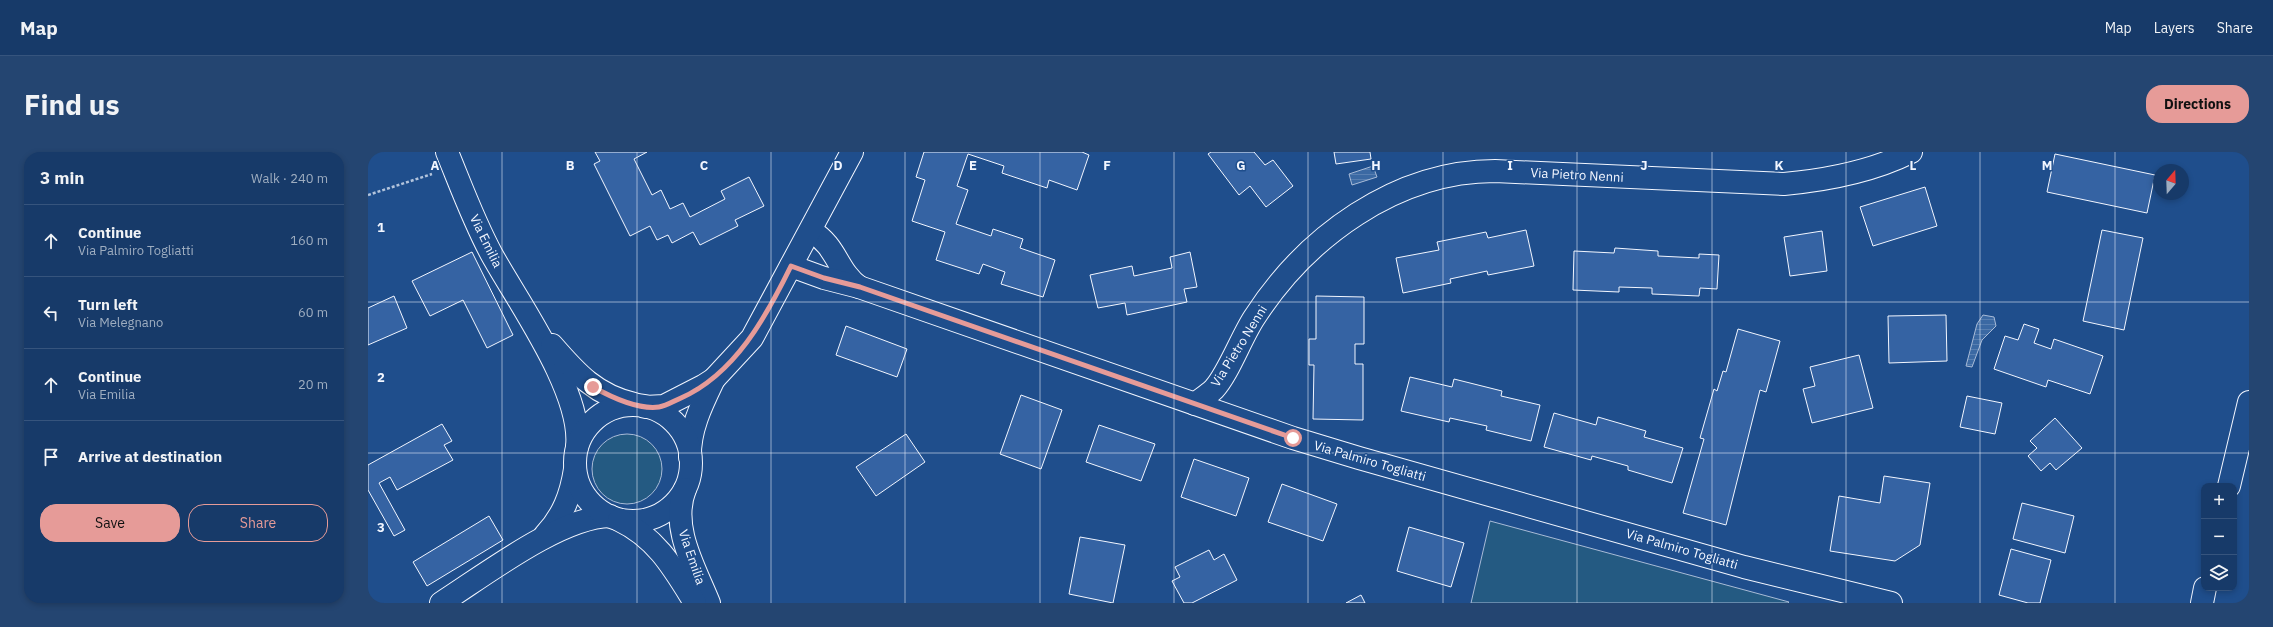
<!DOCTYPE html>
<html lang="en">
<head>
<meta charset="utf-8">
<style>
  :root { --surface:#173a69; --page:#244571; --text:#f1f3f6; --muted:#9eadc0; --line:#36547d; --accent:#e69b98 }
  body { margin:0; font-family:"IBM Plex Sans",sans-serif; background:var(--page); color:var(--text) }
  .controls { position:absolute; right:12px; bottom:12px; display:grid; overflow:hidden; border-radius:8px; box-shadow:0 2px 6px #0003 }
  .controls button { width:36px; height:36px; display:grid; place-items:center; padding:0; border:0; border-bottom:1px solid var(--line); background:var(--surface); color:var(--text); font:20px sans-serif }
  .compass { position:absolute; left:1785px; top:12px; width:36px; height:36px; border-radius:50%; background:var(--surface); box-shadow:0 2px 6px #0003; rotate:19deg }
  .stop { position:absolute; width:12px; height:12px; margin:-9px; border:3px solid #e69b98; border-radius:50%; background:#fff }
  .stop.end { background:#e69b98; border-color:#fff; box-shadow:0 1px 4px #0008 }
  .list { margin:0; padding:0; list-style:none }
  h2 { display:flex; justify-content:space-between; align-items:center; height:52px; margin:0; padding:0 16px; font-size:17px }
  h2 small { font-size:13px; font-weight:400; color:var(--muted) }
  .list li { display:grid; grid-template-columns:26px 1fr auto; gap:12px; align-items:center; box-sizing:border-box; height:72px; padding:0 16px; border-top:1px solid var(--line) }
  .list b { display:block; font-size:15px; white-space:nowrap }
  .list p { margin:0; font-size:13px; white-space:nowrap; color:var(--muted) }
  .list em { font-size:13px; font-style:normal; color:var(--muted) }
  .actions { display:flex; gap:8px; padding:12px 16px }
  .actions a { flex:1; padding:9px 0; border:1px solid var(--accent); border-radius:16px; text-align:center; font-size:14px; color:var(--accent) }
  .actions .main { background:var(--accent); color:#111 }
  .icon { flex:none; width:22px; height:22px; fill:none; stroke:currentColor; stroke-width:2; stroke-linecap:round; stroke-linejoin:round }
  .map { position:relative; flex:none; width:1881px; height:451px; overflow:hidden; border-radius:16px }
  header { display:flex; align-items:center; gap:24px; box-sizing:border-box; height:56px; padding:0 20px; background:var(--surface); border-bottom:1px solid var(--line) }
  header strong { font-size:19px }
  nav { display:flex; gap:22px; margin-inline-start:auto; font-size:14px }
  .intro { display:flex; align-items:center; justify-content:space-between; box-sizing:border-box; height:96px; padding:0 24px }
  h1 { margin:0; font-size:28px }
  .button { padding:10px 18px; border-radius:16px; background:var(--accent); color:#111; font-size:14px; font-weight:700 }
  main { display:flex; gap:24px; padding:0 24px }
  aside { flex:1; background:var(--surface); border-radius:16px; box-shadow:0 2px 6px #0003 }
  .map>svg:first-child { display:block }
  .green { fill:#245a82; stroke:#a8bbd7 }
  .water { fill:url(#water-rules); stroke:#a8bbd7 }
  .building { fill:#3563a3; stroke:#f2f6ff }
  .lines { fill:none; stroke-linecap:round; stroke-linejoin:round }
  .minor-casing { stroke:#f2f6ff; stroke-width:24 }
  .major-casing { stroke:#f2f6ff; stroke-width:24 }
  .path { stroke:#b3c4dc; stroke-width:2.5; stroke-dasharray:3 2; stroke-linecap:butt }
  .minor { stroke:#1f4e8c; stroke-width:22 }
  .major { stroke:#1f4e8c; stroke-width:22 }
  .route { stroke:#e69b98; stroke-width:5 }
  .grid { fill:none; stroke:#f2f6ff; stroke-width:1; stroke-opacity:0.55 }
  .labels { text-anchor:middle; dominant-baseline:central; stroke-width:3; stroke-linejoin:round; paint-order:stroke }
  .street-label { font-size:13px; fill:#f2f6ff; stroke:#1f4e8c }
  .grid-label { font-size:13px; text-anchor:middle; font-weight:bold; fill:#f2f6ff; stroke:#1f4e8c; stroke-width:3; stroke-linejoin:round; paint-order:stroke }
</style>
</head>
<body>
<header>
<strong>Map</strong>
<nav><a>Map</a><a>Layers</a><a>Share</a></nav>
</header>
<div class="intro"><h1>Find us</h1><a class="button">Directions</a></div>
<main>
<aside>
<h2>3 min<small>Walk · 240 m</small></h2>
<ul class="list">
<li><svg class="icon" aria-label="ahead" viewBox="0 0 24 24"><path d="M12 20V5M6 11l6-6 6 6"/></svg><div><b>Continue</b><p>Via Palmiro Togliatti</p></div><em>160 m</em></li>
<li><svg class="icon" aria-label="left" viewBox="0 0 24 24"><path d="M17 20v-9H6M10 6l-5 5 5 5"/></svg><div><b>Turn left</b><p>Via Melegnano</p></div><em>60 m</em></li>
<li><svg class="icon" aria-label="ahead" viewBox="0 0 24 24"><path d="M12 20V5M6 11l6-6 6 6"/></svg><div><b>Continue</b><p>Via Emilia</p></div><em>20 m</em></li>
<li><svg class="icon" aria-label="arrive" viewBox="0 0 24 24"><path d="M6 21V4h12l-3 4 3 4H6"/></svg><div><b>Arrive at destination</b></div></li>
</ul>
<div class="actions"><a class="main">Save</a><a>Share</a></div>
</aside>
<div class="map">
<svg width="1881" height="451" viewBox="0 0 1881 451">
  <defs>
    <pattern id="water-rules" width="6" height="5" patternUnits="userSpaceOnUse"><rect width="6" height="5" fill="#3b69a3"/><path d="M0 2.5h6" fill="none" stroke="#587fb1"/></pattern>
  </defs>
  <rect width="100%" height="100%" fill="#1f4e8c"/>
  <g class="green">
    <circle cx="259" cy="317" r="35"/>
    <path d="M1122,369L1421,450L1420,451H1103Z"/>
  </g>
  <g class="water">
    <path d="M1005,14L1009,25L984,33L981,22Z"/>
    <path d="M1615,163L1626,165L1628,174L1614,188L1604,215L1598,214L1609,172Z"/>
  </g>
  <g class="building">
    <path d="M227,0H279L266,7L284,43L293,38L302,57L315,51L322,65L357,47L353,39L381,25L396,54L367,68L370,74L332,93L325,80L304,91L300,83L289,88L282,74L262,84L226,12L232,9Z"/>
    <path d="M556,0H714L721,3L709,38L681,28L679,36L634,21L636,14L600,2L589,34L600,38L588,72L623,84L625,77L655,87L652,96L687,108L675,145L633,132L637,120L615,112L611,122L568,108L577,80L544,69L557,28L548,25Z"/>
    <path d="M843,0H886L897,13L905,8L925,34L898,55L882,34L871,43L840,2Z"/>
    <path d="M966,0H1002L1003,7L968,12Z"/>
    <path d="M1687,2L1787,23L1779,61L1679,40Z"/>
    <path d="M1557,35L1569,74L1505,94L1492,55Z"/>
    <path d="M1158,78L1166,114L1120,123L1119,119L1082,127L1083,131L1035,141L1028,106L1071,98L1069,90L1118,80L1120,86Z"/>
    <path d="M1734,78L1775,86L1756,178L1715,169Z"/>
    <path d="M1454,79L1459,119L1422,124L1416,85Z"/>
    <path d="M1247,96L1290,99V104L1331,106V102L1351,103L1349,137L1332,136L1331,144L1284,142V136L1251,135V140L1205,138L1206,99L1246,101Z"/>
    <path d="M104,100L145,183L119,196L95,148L62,164L44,129Z"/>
    <path d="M822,100L829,135L816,137L819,150L759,163L757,151L730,156L722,123L764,114L766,124L804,116L802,105Z"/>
    <path d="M26,144L39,176L0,193V156Z"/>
    <path d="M948,144L996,145V192H987V212H995V268L945,267L946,213H941V187H948Z"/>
    <path d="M1578,163L1579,209L1521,211L1520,164Z"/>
    <path d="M1656,172L1671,177L1666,191L1683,197L1686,187L1735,204L1722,242L1680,228L1678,235L1626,217L1637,184L1650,188Z"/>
    <path d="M478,174L539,197L529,225L468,203Z"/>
    <path d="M1370,177L1412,189L1398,240L1392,238L1358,373L1315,361L1336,287L1332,286L1346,237L1349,239L1355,219L1358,220Z"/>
    <path d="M1491,203L1505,256L1444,271L1435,237L1447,234L1442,215Z"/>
    <path d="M1042,225L1084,235L1086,227L1134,239L1133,244L1172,253L1163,289L1118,278L1119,274L1082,266L1081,270L1033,259Z"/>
    <path d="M653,243L694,258L673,317L632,302Z"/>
    <path d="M1599,244L1634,251L1627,282L1592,275Z"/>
    <path d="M1186,261L1228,273L1230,265L1278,279L1276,285L1315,296L1304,331L1260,318V314L1224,304L1223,308L1176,295Z"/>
    <path d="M1687,266L1714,296L1688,318L1682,311L1673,319L1660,304L1669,296L1662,289Z"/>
    <path d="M74,272L84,289L76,293L85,308L29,338L22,325L11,331L37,378L26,384L0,338V313Z"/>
    <path d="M731,273L787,292L773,329L718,310Z"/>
    <path d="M538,282L557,310L508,344L488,315Z"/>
    <path d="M826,307L881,326L868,364L813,345Z"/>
    <path d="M1516,324L1562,331L1552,393L1527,409L1462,399L1471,344L1512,351Z"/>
    <path d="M914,332L969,352L955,389L900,370Z"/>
    <path d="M1654,351L1706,364L1697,401L1645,387Z"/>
    <path d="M121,364L135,388L59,434L45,410Z"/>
    <path d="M1041,375L1096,391L1083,435L1029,419Z"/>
    <path d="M712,385L757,393L745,451L701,442Z"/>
    <path d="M1643,397L1683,408L1672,451H1660L1631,443Z"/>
    <path d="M841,398L846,408L856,402L869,428L824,451H816L804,429L812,425L807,415Z"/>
    <path d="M993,443L997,451H978Z"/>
  </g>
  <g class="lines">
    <g class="minor-casing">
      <g id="minor">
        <path d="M443,79C469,94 469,119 491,135"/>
        <path d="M423,114L456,126L491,135L925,286L991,306L1376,415L1523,451"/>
        <path d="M827,252C833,247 840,243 846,237C860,222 873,186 886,166C938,85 1028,19 1127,19L1416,32C1460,28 1503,20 1543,0"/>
        <path d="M277,255L296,254L335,234L346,227L384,186L484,0"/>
        <path d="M322,305C321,278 334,252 346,227"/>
        <path d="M1861,334L1881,250"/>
        <path d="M177,383C195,364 203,343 207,317"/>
        <path d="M73,451C117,423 192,365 242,364"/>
        <path d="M1834,451L1837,436"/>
      </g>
    </g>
    <g class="major-casing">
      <g id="major">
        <path d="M79,0C93,34 106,70 124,103C150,150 215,240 209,295"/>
        <path d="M184,193C209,222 228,243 266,252"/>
        <circle cx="265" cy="311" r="58"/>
        <path d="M317,337C302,375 327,416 341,451"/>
        <path d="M251,368C289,386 306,417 327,451"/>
      </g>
    </g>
    <path class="path" d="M0,43L64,22"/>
    <use href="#minor" class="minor"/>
    <use href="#major" class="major"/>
  </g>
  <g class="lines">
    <path class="route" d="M225,235C243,245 269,258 291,255C298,254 306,249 313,246C367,222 398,165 423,114L456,126L492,135L925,286"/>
  </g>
  <path class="grid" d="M134,0V451M269,0V451M403,0V451M537,0V451M672,0V451M806,0V451M940,0V451M1075,0V451M1209,0V451M1344,0V451M1478,0V451M1612,0V451M1747,0V451M0,150H1881M0,301H1881"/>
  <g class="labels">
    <g class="street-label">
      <text transform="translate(1209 23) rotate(3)">Via Pietro Nenni</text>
      <text transform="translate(118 89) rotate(64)">Via Emilia</text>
      <text transform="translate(871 194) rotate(-58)">Via Pietro Nenni</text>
      <text transform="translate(1002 309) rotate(16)">Via Palmiro Togliatti</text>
      <text transform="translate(1314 397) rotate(16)">Via Palmiro Togliatti</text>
      <text transform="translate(324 405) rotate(71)">Via Emilia</text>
    </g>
  </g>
  <g class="grid-label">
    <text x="67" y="18">A</text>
    <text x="202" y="18">B</text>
    <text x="336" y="18">C</text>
    <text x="470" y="18">D</text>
    <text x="605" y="18">E</text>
    <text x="739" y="18">F</text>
    <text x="873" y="18">G</text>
    <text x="1008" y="18">H</text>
    <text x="1142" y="18">I</text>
    <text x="1276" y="18">J</text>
    <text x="1411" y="18">K</text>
    <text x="1545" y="18">L</text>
    <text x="1679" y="18">M</text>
    <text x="13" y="80">1</text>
    <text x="13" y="230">2</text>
    <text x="13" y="380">3</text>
  </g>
</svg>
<div class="controls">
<button>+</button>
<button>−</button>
<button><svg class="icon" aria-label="layers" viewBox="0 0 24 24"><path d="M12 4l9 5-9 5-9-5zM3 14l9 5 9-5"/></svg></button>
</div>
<svg class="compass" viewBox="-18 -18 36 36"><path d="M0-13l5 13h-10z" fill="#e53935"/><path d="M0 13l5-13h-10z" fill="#9eadc0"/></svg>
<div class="stop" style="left:925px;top:286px"></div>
<div class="stop end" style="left:225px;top:235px"></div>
</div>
</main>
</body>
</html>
